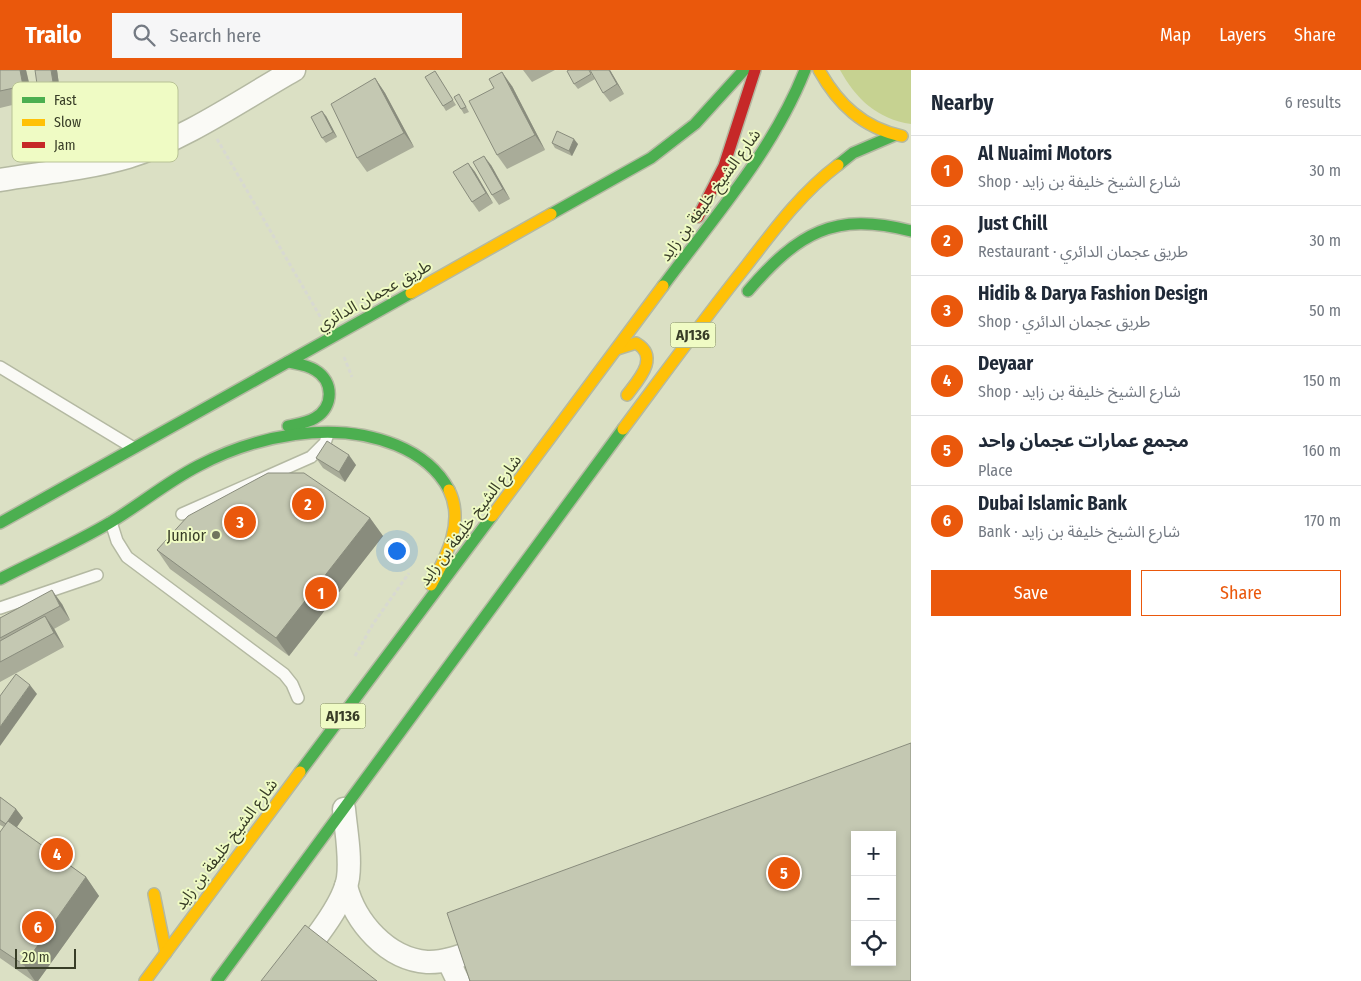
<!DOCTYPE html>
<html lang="en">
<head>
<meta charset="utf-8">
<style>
  :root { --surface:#fff; --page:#f6f6f7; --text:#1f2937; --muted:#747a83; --line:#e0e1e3; --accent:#ea580c }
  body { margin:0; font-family:"Fira Sans Condensed","Noto Sans Arabic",sans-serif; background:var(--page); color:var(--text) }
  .controls { position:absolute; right:15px; bottom:15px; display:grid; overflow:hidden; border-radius:0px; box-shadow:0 2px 8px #0003 }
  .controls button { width:45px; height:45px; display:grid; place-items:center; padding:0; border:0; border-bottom:1px solid var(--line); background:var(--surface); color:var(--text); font:25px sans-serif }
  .scale { position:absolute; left:15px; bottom:12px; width:61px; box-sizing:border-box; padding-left:5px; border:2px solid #383d27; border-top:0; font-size:14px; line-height:18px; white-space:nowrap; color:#383d27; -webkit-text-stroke:4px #effbc4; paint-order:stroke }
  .you { position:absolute; left:396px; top:480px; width:18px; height:18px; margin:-12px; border:4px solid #fff; border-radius:50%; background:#1a73e8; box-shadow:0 0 0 8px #1a73e833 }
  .badge { display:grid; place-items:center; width:32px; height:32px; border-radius:50%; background:var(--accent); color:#fff; font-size:16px; font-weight:700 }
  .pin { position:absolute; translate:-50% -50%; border:2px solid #fff; box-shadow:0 1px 5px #0006 }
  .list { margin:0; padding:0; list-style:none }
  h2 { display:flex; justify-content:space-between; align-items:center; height:65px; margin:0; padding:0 20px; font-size:21px }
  h2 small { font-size:16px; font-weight:400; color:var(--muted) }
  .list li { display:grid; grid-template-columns:32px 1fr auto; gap:15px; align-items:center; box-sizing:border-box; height:70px; padding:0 20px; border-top:1px solid var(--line) }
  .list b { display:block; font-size:19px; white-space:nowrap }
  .list p { margin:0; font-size:16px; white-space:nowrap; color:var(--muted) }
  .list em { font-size:16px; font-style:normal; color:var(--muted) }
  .actions { display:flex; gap:10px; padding:15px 20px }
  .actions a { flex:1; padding:11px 0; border:1px solid var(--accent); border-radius:0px; text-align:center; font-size:18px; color:var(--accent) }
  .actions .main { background:var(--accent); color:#fff }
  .icon { flex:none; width:28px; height:28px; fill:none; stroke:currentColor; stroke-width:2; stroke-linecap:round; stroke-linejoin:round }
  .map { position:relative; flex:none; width:911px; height:911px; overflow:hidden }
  header { display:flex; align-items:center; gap:30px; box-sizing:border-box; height:70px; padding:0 25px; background:var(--accent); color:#fff }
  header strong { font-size:24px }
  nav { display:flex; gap:28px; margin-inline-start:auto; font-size:18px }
  .search { width:350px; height:45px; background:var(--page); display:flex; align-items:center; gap:12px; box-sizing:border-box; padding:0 18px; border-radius:0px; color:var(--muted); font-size:19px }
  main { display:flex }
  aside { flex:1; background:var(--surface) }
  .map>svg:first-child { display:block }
  .green { fill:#c6d291 }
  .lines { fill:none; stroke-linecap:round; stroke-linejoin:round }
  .lane-casing { stroke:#b4b9a2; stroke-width:14 }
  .street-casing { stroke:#b4b9a2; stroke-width:25 }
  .fast-casing { stroke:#b4b9a2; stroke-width:14 }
  .slow-casing { stroke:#b4b9a2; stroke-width:14 }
  .jam-casing { stroke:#b4b9a2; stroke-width:14 }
  .path { stroke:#d8d9d1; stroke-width:3; stroke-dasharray:4 2.5; stroke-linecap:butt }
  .lane { stroke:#fafaf6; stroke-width:11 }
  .street { stroke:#fafaf6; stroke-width:22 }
  .fast { stroke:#4caf50; stroke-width:11 }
  .slow { stroke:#ffc107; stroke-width:11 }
  .jam { stroke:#c62828; stroke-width:11 }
  .wall { fill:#a9ac99 }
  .shaded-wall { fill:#898c7d }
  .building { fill:#c4c8b2; stroke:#898c7d; fill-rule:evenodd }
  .poi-dot { fill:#71765e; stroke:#effbc4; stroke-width:2 }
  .labels { text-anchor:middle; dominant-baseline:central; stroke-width:4; stroke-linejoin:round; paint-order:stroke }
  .shield { fill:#effbc4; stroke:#6f7656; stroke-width:1 }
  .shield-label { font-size:15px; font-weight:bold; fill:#383d27 }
  .street-label { font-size:16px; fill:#383d27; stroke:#effbc4 }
  .poi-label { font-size:16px; fill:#383d27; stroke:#effbc4; text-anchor:end }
  .key { fill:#effbc4; stroke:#b8c295; stroke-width:1 }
  .key-label { font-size:14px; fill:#383d27 }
</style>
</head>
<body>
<header>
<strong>Trailo</strong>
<div class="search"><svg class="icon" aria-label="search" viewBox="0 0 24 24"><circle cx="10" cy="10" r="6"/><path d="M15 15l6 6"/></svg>Search here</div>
<nav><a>Map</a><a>Layers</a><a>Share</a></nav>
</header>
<main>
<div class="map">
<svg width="911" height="911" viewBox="0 0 911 911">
  <rect width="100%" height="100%" fill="#dbe0c4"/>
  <path class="green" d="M840,0H911V54C877,49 856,29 840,0Z"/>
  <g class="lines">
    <g class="lane-casing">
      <g id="lane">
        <path d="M0,297L132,377"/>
        <path d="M182,444L311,387L325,373L328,364"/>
        <path d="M111,452L117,471L127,487L284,604L292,614L298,628"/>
        <path d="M0,538L97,505"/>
      </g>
    </g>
    <g class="street-casing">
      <g id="street">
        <path d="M0,110C42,103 87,99 128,87C184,70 243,29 294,0"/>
        <path d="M346,816C355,852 387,889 427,892C448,893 470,882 490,875"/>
        <path d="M448,890L458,911"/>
        <path d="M283,911C302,884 343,839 348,808C351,786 346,761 344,739"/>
      </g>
    </g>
    <g class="fast-casing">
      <g id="fast">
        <path d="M838,95L853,83L895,65"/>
        <path d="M551,144L651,88L695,54L744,0"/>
        <path d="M663,216C714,147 773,81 805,0"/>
        <path d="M748,221C798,163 834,141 911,161"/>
        <path d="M288,292C297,294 307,295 315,300C334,311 334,337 315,348C307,353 297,354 288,356"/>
        <path d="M0,453L411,223"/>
        <path d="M0,509C37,490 76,473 111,452C141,434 167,412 198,396C255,366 333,349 396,375C418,384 438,399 449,420"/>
        <path d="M300,702L492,446"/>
        <path d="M217,911L623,359"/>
      </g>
    </g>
    <g class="slow-casing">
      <g id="slow">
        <path d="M819,0C838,34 863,58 902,66"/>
        <path d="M411,223L551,144"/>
        <path d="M617,279L636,273C660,287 639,309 627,325"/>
        <path d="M623,359C664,304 704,249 747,195C774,160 802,122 838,95"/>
        <path d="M492,446L663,216"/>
        <path d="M431,515C446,487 465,452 449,420"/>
        <path d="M154,824L166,883"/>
        <path d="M145,911L300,702"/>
      </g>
    </g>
    <g class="jam-casing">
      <path id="jam" d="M698,147L724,96L755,0"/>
    </g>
    <g class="path">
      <path d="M217,69L321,248"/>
      <path d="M344,287L352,307"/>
      <path d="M355,586L373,554L409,503"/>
    </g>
    <use href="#lane" class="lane"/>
    <use href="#street" class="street"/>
    <use href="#fast" class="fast"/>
    <use href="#slow" class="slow"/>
    <use href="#jam" class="jam"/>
  </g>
  <g class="wall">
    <path d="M0,0H26L33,30L0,38Z"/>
    <path d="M57,0L60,22L44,24L37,14Z"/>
    <path d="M523,0H555L532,12Z"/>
    <path d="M589,0L595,9L578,19L574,14Z"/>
    <path d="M610,0L624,24L610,32L603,23Z"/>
    <path d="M435,1L456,35L446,41L443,36Z"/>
    <path d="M375,8L385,23L414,77L367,102L357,88Z"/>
    <path d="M512,16L545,80L507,99L497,85Z"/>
    <path d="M462,29L469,42L464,44L461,39Z"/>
    <path d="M326,46L337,67L326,73L322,68Z"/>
    <path d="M552,73L578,74L572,86L555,78Z"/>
    <path d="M468,93L475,102L493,133L479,142L472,132Z"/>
    <path d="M491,95L510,129L499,135L492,125Z"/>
    <path d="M316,388L356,395L345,412L323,398Z"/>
    <path d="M370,448L383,466L289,586L170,499L157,480Z"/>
    <path d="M62,534L70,550L54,559L64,577L0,612V548Z"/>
    <path d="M0,727L16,739L23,748L17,757L86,807L99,826L38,911H33L0,888V762L4,757L0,755Z"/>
  </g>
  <g class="shaded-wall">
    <path d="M20,0H26L33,30L23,16Z"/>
    <path d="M51,0H57L60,22L53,12Z"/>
    <path d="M609,0H610L624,24L617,14Z"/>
    <path d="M502,2L512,16L545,80L535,65Z"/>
    <path d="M375,8L385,23L414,77L404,63Z"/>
    <path d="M322,41L326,46L337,67L333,62Z"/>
    <path d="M574,69L578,74L572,86L569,81Z"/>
    <path d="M484,86L491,95L510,129L503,119Z"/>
    <path d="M468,93L475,102L493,133L486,123Z"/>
    <path d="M349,385L356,395L345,412L339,402Z"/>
    <path d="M370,448L383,466L289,586L276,568Z"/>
    <path d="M52,520L62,534L70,550L60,536Z"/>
    <path d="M45,546L55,560L64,577L54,563Z"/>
    <path d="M30,615L37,624L0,676V657Z"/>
    <path d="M16,739L23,748L12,764L6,754Z"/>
    <path d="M86,807L99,826L38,911H35L24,895Z"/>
  </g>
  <g class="building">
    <path d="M0,0H20L23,16L0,21Z"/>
    <path d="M35,0H51L53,12L37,14Z"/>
    <path d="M569,0H589L591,4L574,14L567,1Z"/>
    <path d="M590,0H609L617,14L603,23Z"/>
    <path d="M435,1L453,30L443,36L425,7Z"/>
    <path d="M502,2L535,65L497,85L469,31L494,18L489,9Z"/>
    <path d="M375,8L404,63L357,88L331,34Z"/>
    <path d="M459,24L466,37L461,39L454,27Z"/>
    <path d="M322,41L333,62L322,68L311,47Z"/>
    <path d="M557,61L574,69L569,81L552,73Z"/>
    <path d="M484,86L503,119L492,125L473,92Z"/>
    <path d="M468,93L486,123L472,132L453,102Z"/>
    <path d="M327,371L349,385L339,402L316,388Z"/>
    <path d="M268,403H304L370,448L276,568L157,480L188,446Z"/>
    <path d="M52,520L60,536L0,568V548Z"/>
    <path d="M45,546L54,563L0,592V571Z"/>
    <path d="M16,604L30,615L0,657V626Z"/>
    <path d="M911,673V911H470L447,843ZM855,765H892V892H855Z"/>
    <path d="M0,727L16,739L6,754L0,750Z"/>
    <path d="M8,751L86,807L24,895L0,879V762Z"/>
    <path d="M305,855L377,911H261Z"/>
  </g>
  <circle class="poi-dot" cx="216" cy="465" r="5"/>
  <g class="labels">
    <g class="shield">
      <rect x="670.5" y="252.5" width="45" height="25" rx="4"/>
      <rect x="320.5" y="633.5" width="45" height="25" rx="4"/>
    </g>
    <g class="shield-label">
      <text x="693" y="265">AJ136</text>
      <text x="343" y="646">AJ136</text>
    </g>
    <g class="street-label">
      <text transform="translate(710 125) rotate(-54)">شارع الشيخ خليفة بن زايد</text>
      <text transform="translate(374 225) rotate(-29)">طريق عجمان الدائري</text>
      <text transform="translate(470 450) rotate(-53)">شارع الشيخ خليفة بن زايد</text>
      <text transform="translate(226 774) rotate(-53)">شارع الشيخ خليفة بن زايد</text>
    </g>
    <g class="poi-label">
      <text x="206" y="465">Junior</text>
    </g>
  </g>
  <rect x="12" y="12" width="166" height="80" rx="8" class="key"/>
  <rect x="22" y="27" width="23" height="6" fill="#4caf50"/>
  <rect x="22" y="49" width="23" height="7" fill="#ffc107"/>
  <rect x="22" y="72" width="23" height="6" fill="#c62828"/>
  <g class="key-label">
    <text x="54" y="35">Fast</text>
    <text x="54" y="57">Slow</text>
    <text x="54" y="80">Jam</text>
  </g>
</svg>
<div class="controls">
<button>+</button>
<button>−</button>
<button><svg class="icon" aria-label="locate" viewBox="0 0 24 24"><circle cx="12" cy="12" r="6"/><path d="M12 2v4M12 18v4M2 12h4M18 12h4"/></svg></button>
</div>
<div class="scale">20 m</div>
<div class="you"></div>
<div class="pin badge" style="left:321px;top:523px">1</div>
<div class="pin badge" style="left:308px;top:434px">2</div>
<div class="pin badge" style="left:240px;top:452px">3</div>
<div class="pin badge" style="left:57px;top:784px">4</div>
<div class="pin badge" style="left:784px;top:803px">5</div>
<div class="pin badge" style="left:38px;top:857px">6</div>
</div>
<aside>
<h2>Nearby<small>6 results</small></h2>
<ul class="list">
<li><span class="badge">1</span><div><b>Al Nuaimi Motors</b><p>Shop · شارع الشيخ خليفة بن زايد</p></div><em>30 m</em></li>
<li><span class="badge">2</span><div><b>Just Chill</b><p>Restaurant · طريق عجمان الدائري</p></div><em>30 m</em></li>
<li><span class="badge">3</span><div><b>Hidib &amp; Darya Fashion Design</b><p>Shop · طريق عجمان الدائري</p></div><em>50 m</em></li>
<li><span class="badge">4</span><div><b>Deyaar</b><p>Shop · شارع الشيخ خليفة بن زايد</p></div><em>150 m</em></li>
<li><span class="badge">5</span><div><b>مجمع عمارات عجمان واحد</b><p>Place</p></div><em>160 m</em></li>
<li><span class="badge">6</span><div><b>Dubai Islamic Bank</b><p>Bank · شارع الشيخ خليفة بن زايد</p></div><em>170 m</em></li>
</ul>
<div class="actions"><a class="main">Save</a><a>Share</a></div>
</aside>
</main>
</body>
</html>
